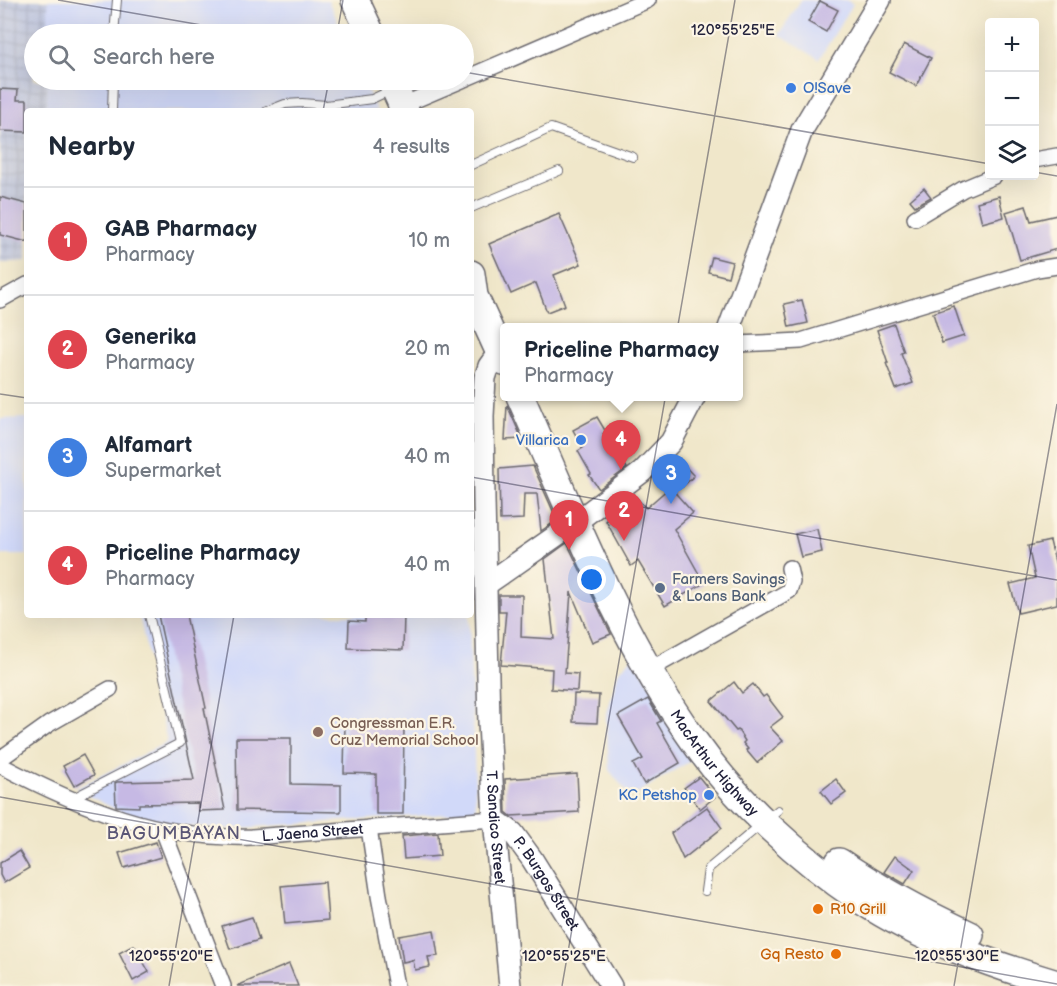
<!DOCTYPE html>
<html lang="en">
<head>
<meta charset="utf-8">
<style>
  :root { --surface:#fff; --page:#f2f2f3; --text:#1f2937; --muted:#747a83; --line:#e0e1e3; --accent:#0b8043 }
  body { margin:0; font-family:"Balsamiq Sans",sans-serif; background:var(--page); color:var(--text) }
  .controls { position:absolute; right:18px; top:18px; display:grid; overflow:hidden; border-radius:6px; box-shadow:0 6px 24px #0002 }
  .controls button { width:54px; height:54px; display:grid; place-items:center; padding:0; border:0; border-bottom:2px solid var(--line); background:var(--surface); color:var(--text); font:30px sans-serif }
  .you { position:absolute; left:592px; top:580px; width:21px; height:21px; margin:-15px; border:4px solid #fff; border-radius:50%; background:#1a73e8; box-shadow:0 0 0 9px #1a73e833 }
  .badge { display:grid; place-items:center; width:39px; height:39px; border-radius:50%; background:var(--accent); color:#fff; font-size:20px; font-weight:700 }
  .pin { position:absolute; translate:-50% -50px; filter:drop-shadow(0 2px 3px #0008) }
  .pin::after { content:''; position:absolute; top:32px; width:21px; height:18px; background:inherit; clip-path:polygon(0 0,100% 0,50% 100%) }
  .popup { position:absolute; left:500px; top:323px; width:243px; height:78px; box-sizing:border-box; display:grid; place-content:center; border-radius:6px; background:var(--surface); filter:drop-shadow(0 2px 4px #0005); font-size:20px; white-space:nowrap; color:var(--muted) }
  .popup b { font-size:22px; color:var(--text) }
  .popup::after { content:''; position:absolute; left:50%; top:100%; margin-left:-12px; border:12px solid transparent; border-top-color:var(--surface) }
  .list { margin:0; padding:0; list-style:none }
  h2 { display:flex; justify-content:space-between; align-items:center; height:78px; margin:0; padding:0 24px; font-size:26px }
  h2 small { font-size:20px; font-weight:400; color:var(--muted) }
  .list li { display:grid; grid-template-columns:39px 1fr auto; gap:18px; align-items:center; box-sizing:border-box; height:108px; padding:0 24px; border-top:2px solid var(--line) }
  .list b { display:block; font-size:22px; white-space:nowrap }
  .list p { margin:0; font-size:20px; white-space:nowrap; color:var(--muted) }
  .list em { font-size:20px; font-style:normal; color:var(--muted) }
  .icon { flex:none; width:33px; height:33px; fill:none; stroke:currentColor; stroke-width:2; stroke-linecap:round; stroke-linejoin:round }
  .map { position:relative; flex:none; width:1057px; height:986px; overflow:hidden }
  .search { position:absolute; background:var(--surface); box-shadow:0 6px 24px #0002; left:24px; top:24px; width:450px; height:66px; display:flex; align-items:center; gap:15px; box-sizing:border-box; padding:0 21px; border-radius:33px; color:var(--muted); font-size:22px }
  .panel { position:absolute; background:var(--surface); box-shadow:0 6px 24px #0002; left:24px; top:108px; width:450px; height:510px; border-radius:6px }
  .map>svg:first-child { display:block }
  .built { fill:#d1d9f9 }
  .industrial { fill:url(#industrial-grid) }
  .building { fill:#c6b9e4 }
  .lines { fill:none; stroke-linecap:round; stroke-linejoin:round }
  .lane-casing { stroke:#6a676d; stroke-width:10 }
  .street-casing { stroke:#6a676d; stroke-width:18 }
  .secondary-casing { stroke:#6a676d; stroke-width:24 }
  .highway-casing { stroke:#6a676d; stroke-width:30 }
  .lane { stroke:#fff; stroke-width:8 }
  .street { stroke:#fff; stroke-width:15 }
  .secondary { stroke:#fff; stroke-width:21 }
  .highway { stroke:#fff; stroke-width:27 }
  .ticks { fill:none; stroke:#22223b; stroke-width:1.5; stroke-opacity:0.45 }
  .shop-dot { fill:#3f7fe0; stroke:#fcf5e5; stroke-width:2 }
  .service-dot { fill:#5c6f8a; stroke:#fcf5e5; stroke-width:2 }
  .education-dot { fill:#8d6e63; stroke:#fcf5e5; stroke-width:2 }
  .food-dot { fill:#e8710a; stroke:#fcf5e5; stroke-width:2 }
  .labels { text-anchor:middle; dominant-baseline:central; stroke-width:4.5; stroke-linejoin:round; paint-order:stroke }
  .shop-label { font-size:15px; fill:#366cbe; stroke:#fcf5e5; text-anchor:end }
  .service-label { font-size:15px; fill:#4e5e75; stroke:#fcf5e5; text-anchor:start }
  .education-label { font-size:15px; fill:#785e54; stroke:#fcf5e5; text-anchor:start }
  .street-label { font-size:15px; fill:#22223b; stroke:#fcf5e5 }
  .food-label { font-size:15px; fill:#c56008; stroke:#fcf5e5; text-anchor:start }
  .quarter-label { font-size:18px; letter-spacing:1.5px; fill:#5b5776; stroke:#fcf5e5 }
  .ticks-label { font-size:15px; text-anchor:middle; fill:#22223b; stroke:#fcf5e5; stroke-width:4.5; stroke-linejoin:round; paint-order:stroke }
</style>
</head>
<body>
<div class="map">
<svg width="1057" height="986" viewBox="0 0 1057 986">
  <defs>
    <pattern id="industrial-grid" width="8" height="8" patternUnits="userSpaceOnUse" patternTransform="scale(1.5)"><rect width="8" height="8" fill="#bbc3de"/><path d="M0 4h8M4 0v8" fill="none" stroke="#a0a7bf"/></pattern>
  </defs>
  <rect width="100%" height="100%" fill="#fcf5e5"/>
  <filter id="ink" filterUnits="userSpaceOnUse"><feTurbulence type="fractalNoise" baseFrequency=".0167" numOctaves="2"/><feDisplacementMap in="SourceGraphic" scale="12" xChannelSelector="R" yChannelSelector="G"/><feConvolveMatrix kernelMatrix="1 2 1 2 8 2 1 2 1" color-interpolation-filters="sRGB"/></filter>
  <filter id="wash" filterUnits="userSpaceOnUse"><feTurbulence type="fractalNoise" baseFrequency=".008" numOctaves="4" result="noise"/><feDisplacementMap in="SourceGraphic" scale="24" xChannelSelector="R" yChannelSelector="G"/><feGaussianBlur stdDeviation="1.35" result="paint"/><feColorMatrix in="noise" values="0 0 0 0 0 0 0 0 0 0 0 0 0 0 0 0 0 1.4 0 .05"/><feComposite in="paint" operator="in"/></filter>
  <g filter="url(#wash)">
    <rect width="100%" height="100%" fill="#f0e7ca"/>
    <g class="built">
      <path d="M48,0H328L343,34H48Z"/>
      <path d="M801,0H846L853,4L819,59L779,35Z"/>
      <path d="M47,80H363L377,111H46Z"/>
      <path d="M27,418V555H0V419Z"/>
      <path d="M139,615H469L476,812L224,829L173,825L129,816L75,789L167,742Z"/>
      <path d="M634,655L692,760L631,797L609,770L606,717L618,673Z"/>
    </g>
    <path class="industrial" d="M0,0H48V34H34V80H47L46,111H27V261L0,263Z"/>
    <g id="blocks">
      <g class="building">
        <path d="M820,1L838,10L826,32L808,22Z"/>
        <path d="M904,44L931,58L916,86L889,72Z"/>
        <path d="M0,89L18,90L17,100H27V132L0,131Z"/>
        <path d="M924,188L931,197L915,206L910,200Z"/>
        <path d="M999,196L1004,217L982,223L977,202Z"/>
        <path d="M0,197L27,204V242L0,235Z"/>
        <path d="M1026,206L1031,221L1057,215V249L1020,260L1006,212Z"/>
        <path d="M559,214L581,264L554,275L565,305L547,312L536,283L511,294L489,244Z"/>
        <path d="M712,257L732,262L728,277L708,272Z"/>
        <path d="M802,300L808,323L789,327L784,304Z"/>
        <path d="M954,306L964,336L942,343L933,313Z"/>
        <path d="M894,324L904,352L901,353L913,383L896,389L886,363H888L877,330Z"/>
        <path d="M507,405L522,439L505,440Z"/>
        <path d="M597,417L606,432L603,434L627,468L599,489L589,475L591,474L578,451L583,448L573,430Z"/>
        <path d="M679,460L694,476L682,487L667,470Z"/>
        <path d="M533,466L557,520L541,531L537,494H524L523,519L500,520L499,469Z"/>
        <path d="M670,487L693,513L674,529L704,583L665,606L638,561L631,566L606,521L635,497L646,508Z"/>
        <path d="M817,529L822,552L801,557L795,534Z"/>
        <path d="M1050,541L1057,570V604L1018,613L1010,584L1035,578L1028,546Z"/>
        <path d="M567,543L611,634L592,642L571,592L565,673L578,674L577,691L551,689L552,669L501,665L506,611H499V595H522L521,637L554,639L545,559Z"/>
        <path d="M158,615H186L206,708H204L225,810L198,811V803L139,804V807L116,806L115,783L117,782L194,780Z"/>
        <path d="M365,615H404L403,650L348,648L349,621L365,622Z"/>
        <path d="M734,682L742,693L753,684L763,697L766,695L783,717L770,727L783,741L757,763L746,750L748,749L743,743L745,741L738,730L736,731L711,701Z"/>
        <path d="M574,694L599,695L597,723L573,722Z"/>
        <path d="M648,699L661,721L657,723L680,763L644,784L633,764L643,759L618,716Z"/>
        <path d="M345,723H404L403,814H376V774L344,773Z"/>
        <path d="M236,738H291V784L341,785V812L237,810Z"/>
        <path d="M83,755L94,775L74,786L63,766Z"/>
        <path d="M577,774L579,812L511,816L506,812L505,779Z"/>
        <path d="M699,777L715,797L700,809L684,788Z"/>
        <path d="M836,779L846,793L831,804L821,791Z"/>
        <path d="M707,807L722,828L683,859L671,833Z"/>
        <path d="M438,833L440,856L404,859L402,836Z"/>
        <path d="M156,842L161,857L124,868L119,853Z"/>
        <path d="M19,851L29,868L4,883L0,875V863Z"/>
        <path d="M895,856L914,870L905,884L884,872Z"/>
        <path d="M325,882L328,920L285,924L281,886Z"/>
        <path d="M252,917L259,940L230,949L222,926Z"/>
        <path d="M434,930L438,956L428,957L430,967L415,970L413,960L403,962L399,936Z"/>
        <path d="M134,945L149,972L133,981L119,953Z"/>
        <path d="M289,964L298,986H237Z"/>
      </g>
    </g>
  </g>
  <g filter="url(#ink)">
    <use href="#blocks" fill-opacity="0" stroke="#6a676d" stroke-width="1.5"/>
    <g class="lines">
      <g class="lane-casing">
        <g id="lane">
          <path d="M114,34L117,0"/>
          <path d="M112,111L113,80"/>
          <path d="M267,111L285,104L302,103L326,105L372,99L391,90"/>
          <path d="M471,165L551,128L633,157"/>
          <path d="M471,208L559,171"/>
          <path d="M73,798L180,743L149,615"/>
          <path d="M705,891L708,869L778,810"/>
        </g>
      </g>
      <g class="street-casing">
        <g id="street">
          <path d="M464,79L648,0"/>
          <path d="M396,108L462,80"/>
          <path d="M1034,160L1057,156"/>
          <path d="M915,218L963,189L994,176"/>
          <path d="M0,300L27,285"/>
          <path d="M738,344L801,341L1037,269L1057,266"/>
          <path d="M649,670L789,591L792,582L789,568"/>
          <path d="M0,759L49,724L110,689"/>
          <path id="s1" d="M0,765C82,808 159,840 252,837L494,819"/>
          <path d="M369,828L379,896L396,986"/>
          <path d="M163,830L223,986"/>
        </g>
      </g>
      <g class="secondary-casing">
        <g id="secondary">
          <path d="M729,328L802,130L880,0"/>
          <path id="s2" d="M504,352L494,359L489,366L485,378L483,416L484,500L489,722L494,819L510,986"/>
          <path d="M487,584L576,522L642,472L671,442L695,396"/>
          <path id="s3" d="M494,819L513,833L532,859L611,986"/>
        </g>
      </g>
      <g class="highway-casing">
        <g id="highway">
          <path d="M355,0L371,34"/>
          <path d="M391,80L405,111"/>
          <path d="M471,274L474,296L504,362"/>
          <path id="s4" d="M520,396C572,513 619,636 694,741C736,801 800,859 861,900C920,939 990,964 1057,984"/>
          <path d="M839,862C880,890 925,914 970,935"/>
        </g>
      </g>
      <use href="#lane" class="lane"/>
      <use href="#street" class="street"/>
      <use href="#secondary" class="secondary"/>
      <use href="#highway" class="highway"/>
    </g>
  </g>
  <path class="ticks" d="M58,0L253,34M337,34L343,0M464,72L990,164M323,111L329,80M1034,172L1057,176M0,394L27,398M471,477L1057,580M0,797L1057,984M169,986L234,615M562,986L735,0M954,986L1057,404"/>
  <g class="shop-dot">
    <circle cx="791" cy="88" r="6"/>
    <circle cx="581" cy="440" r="6"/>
    <circle cx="709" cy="795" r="6"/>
  </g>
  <circle class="service-dot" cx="660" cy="588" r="6"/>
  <circle class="education-dot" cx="318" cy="732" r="6"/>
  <g class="food-dot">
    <circle cx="818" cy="909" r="6"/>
    <circle cx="836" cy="954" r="6"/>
  </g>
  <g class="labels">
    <g class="shop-label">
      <text x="803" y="88" text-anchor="start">O!Save</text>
      <text x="569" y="440">Villarica</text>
      <text x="697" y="795">KC Petshop</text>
    </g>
    <g class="service-label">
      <text x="672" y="579">Farmers Savings<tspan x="672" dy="17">&amp; Loans Bank</tspan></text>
    </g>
    <g class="education-label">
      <text x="330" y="723">Congressman E.R.<tspan x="330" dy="17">Cruz Memorial School</tspan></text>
    </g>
    <g class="street-label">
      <text stroke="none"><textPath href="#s4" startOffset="417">MacArthur Highway</textPath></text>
      <text stroke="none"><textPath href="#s2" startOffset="483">T. Sandico Street</textPath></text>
      <text stroke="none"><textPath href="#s1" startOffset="326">L. Jaena Street</textPath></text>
      <text stroke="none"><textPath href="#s3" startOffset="84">P. Burgos Street</textPath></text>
    </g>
    <g class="food-label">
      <text x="830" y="909">R10 Grill</text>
      <text x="824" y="954" text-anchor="end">Gq Resto</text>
    </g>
    <g class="quarter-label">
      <text x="174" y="833">BAGUMBAYAN</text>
    </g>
  </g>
  <g class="ticks-label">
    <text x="733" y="35">120°55'25"E</text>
    <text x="171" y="961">120°55'20"E</text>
    <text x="564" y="961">120°55'25"E</text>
    <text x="957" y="961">120°55'30"E</text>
  </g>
</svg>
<div class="controls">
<button>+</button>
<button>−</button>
<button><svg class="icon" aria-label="layers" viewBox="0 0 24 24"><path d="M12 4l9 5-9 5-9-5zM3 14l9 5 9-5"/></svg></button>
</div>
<div class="you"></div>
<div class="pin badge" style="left:569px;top:550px;background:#e0444e">1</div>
<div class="pin badge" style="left:624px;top:541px;background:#e0444e">2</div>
<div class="pin badge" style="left:671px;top:504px;background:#3f7fe0">3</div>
<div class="pin badge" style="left:621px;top:470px;background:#e0444e">4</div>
<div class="popup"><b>Priceline Pharmacy</b>Pharmacy</div>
<div class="search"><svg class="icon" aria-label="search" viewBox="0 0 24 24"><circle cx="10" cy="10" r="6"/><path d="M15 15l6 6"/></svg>Search here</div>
<section class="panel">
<h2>Nearby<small>4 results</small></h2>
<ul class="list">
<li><span class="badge" style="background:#e0444e">1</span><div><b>GAB Pharmacy</b><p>Pharmacy</p></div><em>10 m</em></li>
<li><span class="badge" style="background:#e0444e">2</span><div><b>Generika</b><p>Pharmacy</p></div><em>20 m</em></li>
<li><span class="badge" style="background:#3f7fe0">3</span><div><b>Alfamart</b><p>Supermarket</p></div><em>40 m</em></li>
<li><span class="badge" style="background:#e0444e">4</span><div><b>Priceline Pharmacy</b><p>Pharmacy</p></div><em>40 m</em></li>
</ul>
</section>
</div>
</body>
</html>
